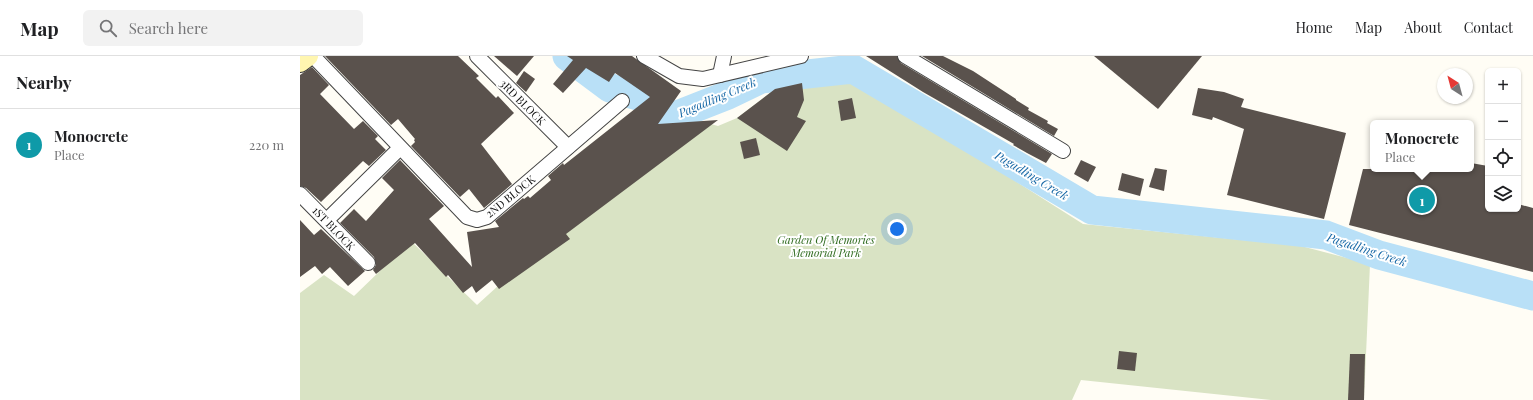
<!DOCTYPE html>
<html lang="en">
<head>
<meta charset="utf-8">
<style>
  :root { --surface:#fff; --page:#f2f2f2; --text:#202124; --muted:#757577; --line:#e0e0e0; --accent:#2563eb }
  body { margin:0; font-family:"Playfair Display",serif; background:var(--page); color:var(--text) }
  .controls { position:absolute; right:12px; top:12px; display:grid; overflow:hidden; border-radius:6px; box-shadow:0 1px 3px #0004 }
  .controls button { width:36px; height:36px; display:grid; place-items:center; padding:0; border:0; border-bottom:1px solid var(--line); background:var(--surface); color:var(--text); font:20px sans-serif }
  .compass { position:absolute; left:1137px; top:12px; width:36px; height:36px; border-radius:50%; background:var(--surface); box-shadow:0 1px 3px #0004; rotate:324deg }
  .you { position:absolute; left:597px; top:173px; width:14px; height:14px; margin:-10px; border:3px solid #fff; border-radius:50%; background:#1a73e8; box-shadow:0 0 0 6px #1a73e833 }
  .badge { display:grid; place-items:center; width:26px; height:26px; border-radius:50%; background:var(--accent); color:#fff; font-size:13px; font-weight:700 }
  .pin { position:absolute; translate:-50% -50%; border:2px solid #fff; box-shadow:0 1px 4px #0006 }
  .popup { position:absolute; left:1070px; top:64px; width:104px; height:52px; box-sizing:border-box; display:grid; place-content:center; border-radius:6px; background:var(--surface); filter:drop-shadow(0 1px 3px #0005); font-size:13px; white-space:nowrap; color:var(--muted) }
  .popup b { font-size:15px; color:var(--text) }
  .popup::after { content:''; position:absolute; left:50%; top:100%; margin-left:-8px; border:8px solid transparent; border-top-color:var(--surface) }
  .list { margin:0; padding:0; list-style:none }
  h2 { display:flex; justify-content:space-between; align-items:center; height:52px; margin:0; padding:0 16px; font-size:17px }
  h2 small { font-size:13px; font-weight:400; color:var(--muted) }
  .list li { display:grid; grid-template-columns:26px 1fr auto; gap:12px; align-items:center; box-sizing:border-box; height:72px; padding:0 16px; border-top:1px solid var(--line) }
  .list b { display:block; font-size:15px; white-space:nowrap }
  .list p { margin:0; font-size:13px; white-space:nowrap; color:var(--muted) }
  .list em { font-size:13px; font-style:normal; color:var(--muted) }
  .icon { flex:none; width:22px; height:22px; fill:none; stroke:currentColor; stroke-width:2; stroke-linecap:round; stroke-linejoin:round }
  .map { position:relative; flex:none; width:1233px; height:344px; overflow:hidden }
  header { display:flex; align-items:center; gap:24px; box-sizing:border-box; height:56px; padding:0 20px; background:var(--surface); border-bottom:1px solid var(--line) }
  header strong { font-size:19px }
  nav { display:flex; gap:22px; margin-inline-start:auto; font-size:14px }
  .search { width:280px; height:36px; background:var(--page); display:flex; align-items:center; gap:10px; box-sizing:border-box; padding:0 14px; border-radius:6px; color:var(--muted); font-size:15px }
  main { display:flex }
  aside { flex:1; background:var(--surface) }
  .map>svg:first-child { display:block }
  .cemetery { fill:#d9e3c4 }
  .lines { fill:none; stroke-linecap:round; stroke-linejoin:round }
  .river { stroke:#b9e0f7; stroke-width:29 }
  .building { fill:#5a524d }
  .street-casing { stroke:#444; stroke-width:16 }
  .secondary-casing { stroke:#333; stroke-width:22 }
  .street { stroke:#fff; stroke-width:14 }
  .secondary { stroke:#fff6b0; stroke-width:20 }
  .labels { text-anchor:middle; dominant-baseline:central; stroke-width:4; stroke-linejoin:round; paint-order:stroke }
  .street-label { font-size:11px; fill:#111; stroke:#fff }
  .park-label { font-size:11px; font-style:italic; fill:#2f6b1f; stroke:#fff }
  .water-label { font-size:12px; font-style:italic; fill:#1768a6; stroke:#fff }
</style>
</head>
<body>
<header>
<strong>Map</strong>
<div class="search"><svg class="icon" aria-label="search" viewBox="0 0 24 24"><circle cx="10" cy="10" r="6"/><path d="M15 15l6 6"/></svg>Search here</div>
<nav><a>Home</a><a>Map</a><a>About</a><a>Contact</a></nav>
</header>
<main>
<aside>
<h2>Nearby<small></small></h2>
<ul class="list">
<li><span class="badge" style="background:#0f9aa8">1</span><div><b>Monocrete</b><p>Place</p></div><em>220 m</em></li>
</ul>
</aside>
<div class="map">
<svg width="1233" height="344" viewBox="0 0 1233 344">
  <rect width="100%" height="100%" fill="#fffdf5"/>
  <path class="cemetery" d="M557,25L783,168L1001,190L1070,208L1064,344H971L781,324L772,344H0V237L24,219L54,240L111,185L177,249L377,67L400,65L418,70L437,62L475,33L502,27Z"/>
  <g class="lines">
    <path class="river" d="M267,0L310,32L345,42L372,61L428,39L461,23L553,13L792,154L1026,179L1079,199L1233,240"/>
  </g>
  <g class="building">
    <path d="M25,0H158L179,20L176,22L196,42L198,40L214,57L181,88L212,128L184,152L169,133L160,141L111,90L115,86L114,84L115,83L98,63L91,69Z"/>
    <path d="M194,0H234L217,20Z"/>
    <path d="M267,0H332L381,35L358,68L418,64L266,178L270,183L199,233L192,224L176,237L172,230L163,237L148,219L146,221L115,187L76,218L73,214L76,209L74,201L40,167L54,153L66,165L94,134L82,122L100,104L144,150L129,163L172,211L167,176L199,171L195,165L223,142L224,143L228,140L230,142L251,124L248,120L263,107L264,109L350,41L315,17L309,26L286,12L263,37L253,28L273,4Z"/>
    <path d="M566,0H597L601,7L752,98L746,107L727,97L713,89L714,88L623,36Z"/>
    <path d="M622,0H643L673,15L716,43V44L729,52L728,54L748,65L747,67L758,73L754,80Z"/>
    <path d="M794,0H902L858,53Z"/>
    <path d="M12,11L29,29L20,38L54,73L63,65L78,80L75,83L86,94L69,110L63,105L21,146L6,132L0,130V19Z"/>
    <path d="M224,15L235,23L226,36L216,27Z"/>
    <path d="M502,27L504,44L497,61L506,65L487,95L437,62L475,33Z"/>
    <path d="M898,32L924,36L944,43L941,51L1046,77L1024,163L927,139L944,73L913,61L912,64L892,59Z"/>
    <path d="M552,42L556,62L541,65L538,45Z"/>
    <path d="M456,82L460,99L444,103L440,86Z"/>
    <path d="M781,104L796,111L788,126L774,118Z"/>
    <path d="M1171,107L1188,110V153H1218V148L1233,152V216L1049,169L1063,113H1171Z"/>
    <path d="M855,112L867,114L864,135L849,131Z"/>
    <path d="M822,117L844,123L840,140L818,134Z"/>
    <path d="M0,164L14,179L21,173L65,215L48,230L30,211L22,218L15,210L0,221Z"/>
    <path d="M819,295L837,297L835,315L817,313Z"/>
    <path d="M1050,298H1065L1064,344H1048Z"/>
  </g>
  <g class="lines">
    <g class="street-casing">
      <g id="street">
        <path d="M13,0L167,161L177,164L187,161L322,45"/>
        <path d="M177,0L268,91"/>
        <path d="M344,0L379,20L403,23L501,0"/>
        <path d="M605,0L763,95"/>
        <path d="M420,19L424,0"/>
        <path d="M0,138L68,207"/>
        <path d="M27,164L100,92"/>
      </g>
    </g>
    <g class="secondary-casing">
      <path id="secondary" d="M0,6L8,0"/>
    </g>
    <use href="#street" class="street"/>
    <use href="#secondary" class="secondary"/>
  </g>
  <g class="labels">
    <g class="street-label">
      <text transform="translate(223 46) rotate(45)">3RD BLOCK</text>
      <text transform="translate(210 140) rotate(-39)">2ND BLOCK</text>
      <text transform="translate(34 172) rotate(46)">1ST BLOCK</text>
    </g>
    <g class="park-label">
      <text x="526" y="183">Garden Of Memories<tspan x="526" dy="13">Memorial Park</tspan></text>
    </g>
    <g class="water-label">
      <text transform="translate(417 41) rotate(-23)">Pagadling Creek</text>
      <text transform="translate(732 119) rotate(31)">Pagadling Creek</text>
      <text transform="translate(1067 193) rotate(18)">Pagadling Creek</text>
    </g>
  </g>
</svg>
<div class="controls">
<button>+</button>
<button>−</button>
<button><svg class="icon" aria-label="locate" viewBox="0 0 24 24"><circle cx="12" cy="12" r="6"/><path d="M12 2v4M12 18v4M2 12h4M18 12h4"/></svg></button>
<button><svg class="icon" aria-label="layers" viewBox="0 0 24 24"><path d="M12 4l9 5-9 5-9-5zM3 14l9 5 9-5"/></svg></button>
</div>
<svg class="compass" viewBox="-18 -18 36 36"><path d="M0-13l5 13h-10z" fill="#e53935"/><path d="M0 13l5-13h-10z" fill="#757577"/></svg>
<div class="you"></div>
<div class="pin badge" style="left:1122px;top:144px;background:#0f9aa8">1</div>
<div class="popup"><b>Monocrete</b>Place</div>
</div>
</main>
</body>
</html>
